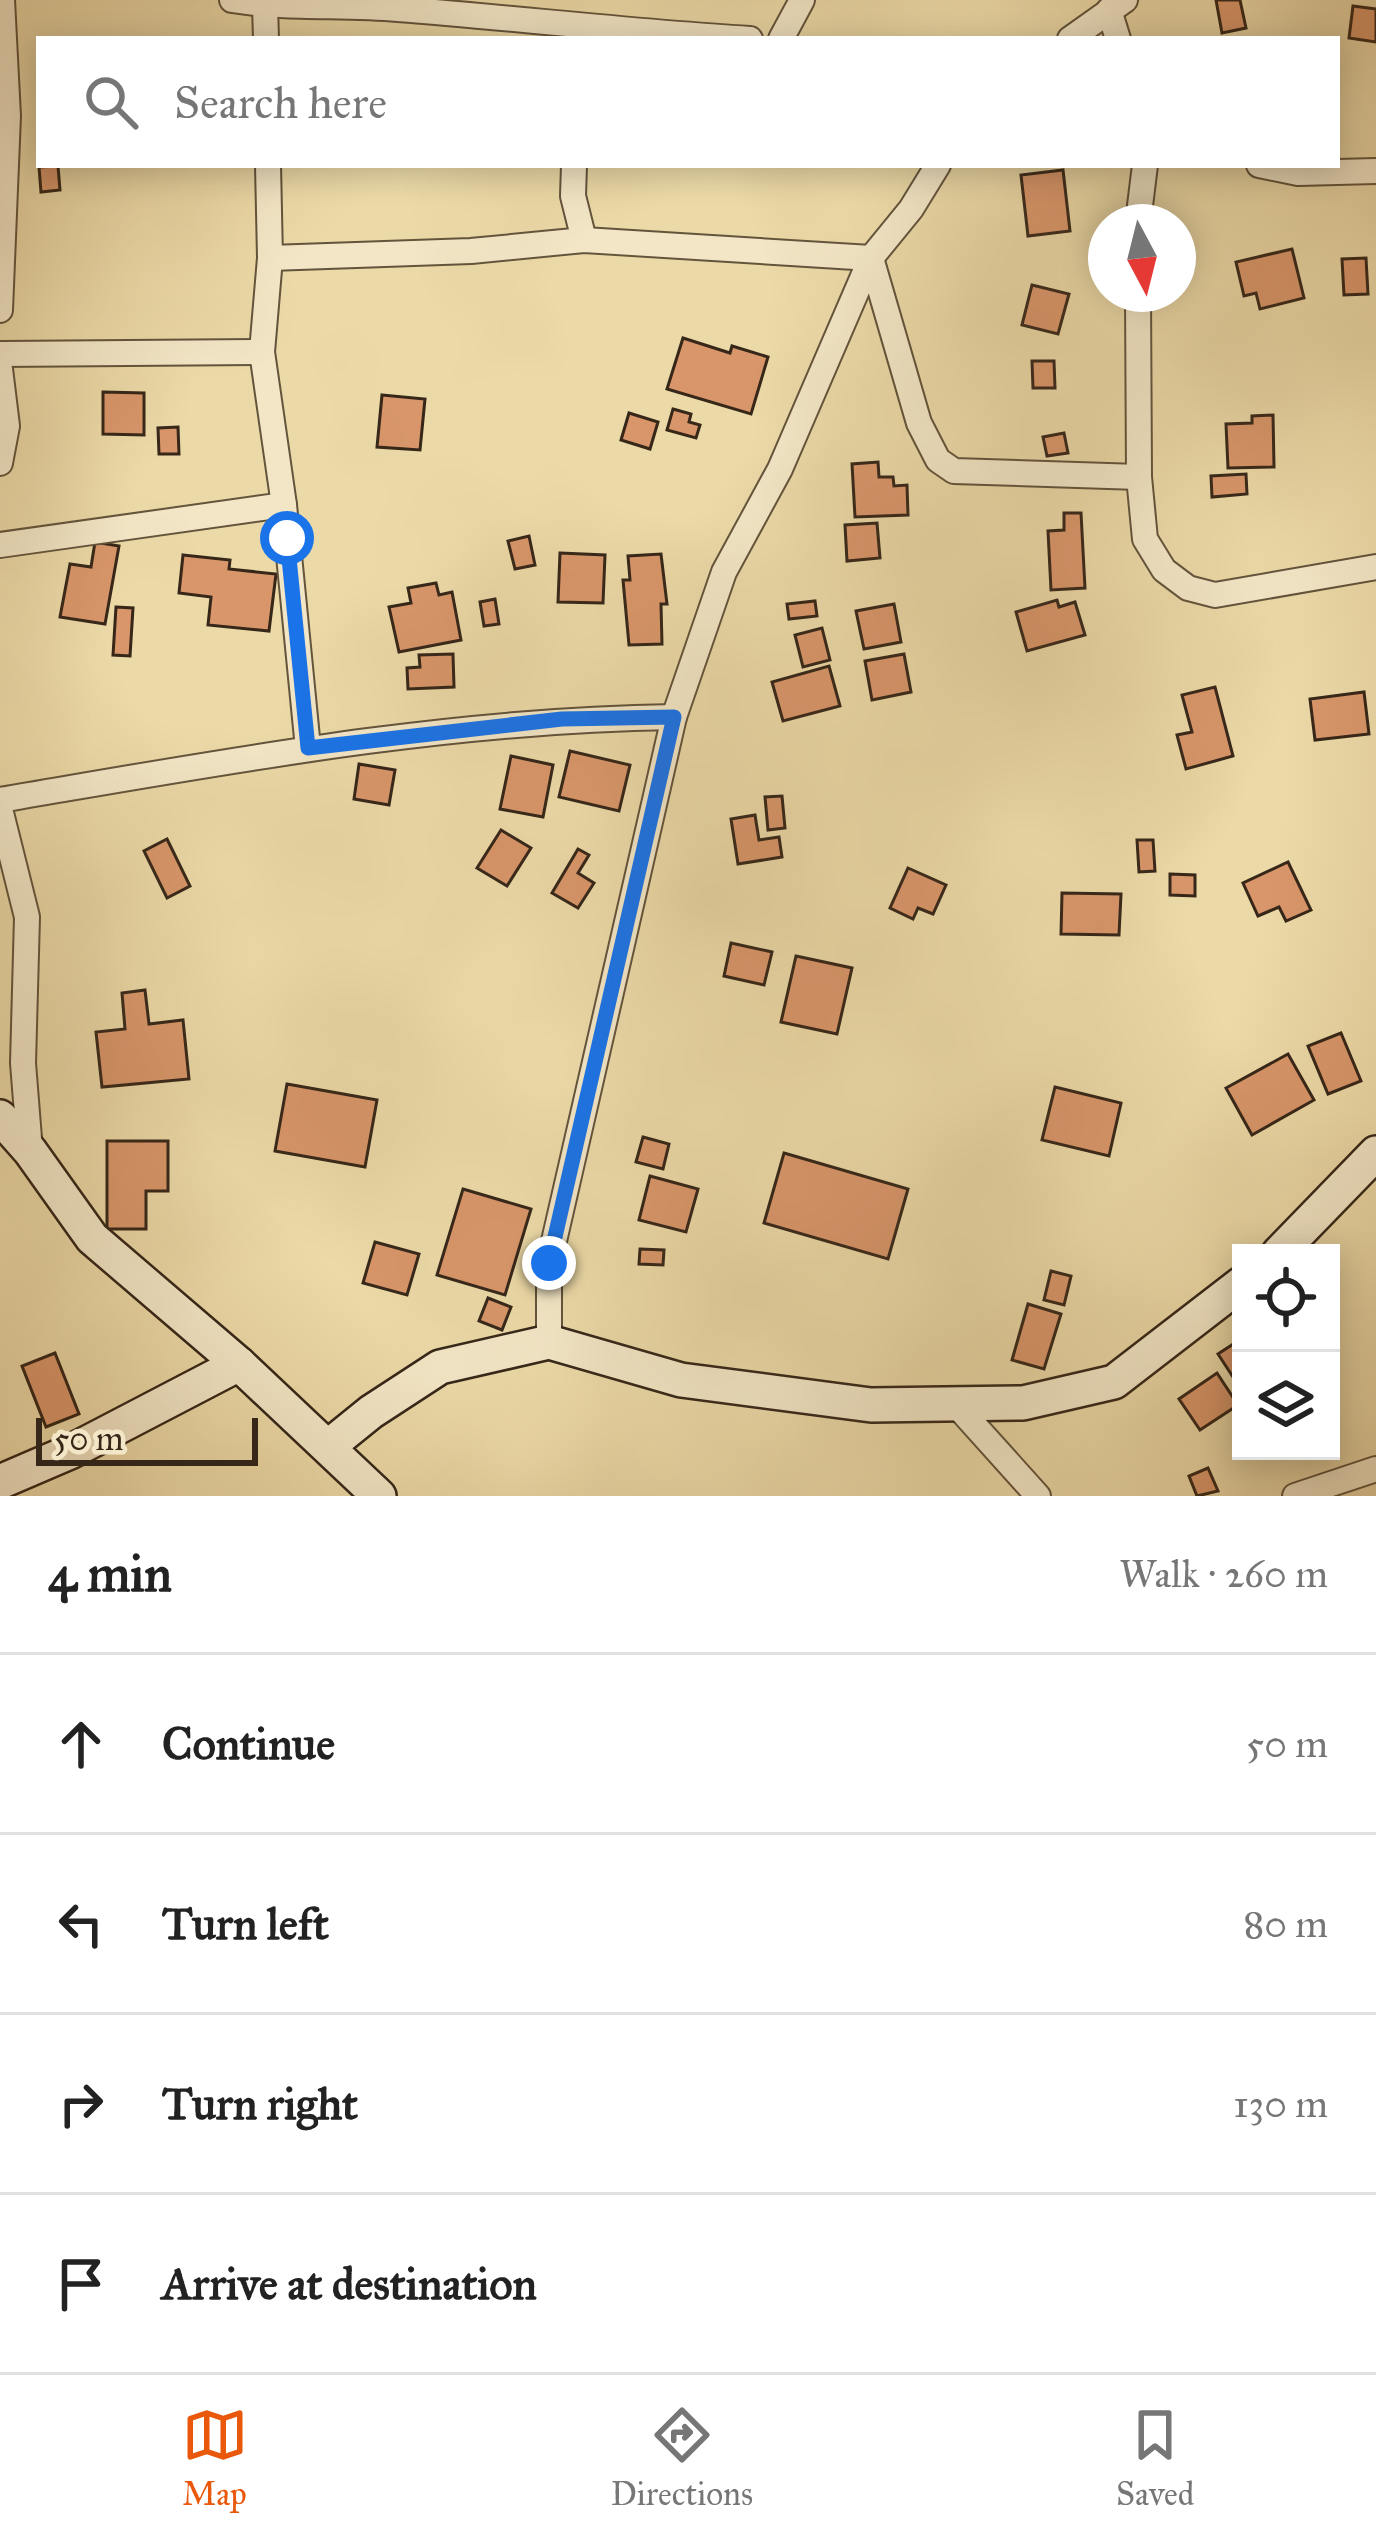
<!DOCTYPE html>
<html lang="en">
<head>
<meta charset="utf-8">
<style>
  :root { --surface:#fff; --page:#f2f2f2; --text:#222; --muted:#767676; --line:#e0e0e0; --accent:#ea580c }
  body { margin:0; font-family:"IM FELL Great Primer",serif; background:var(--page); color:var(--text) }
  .controls { position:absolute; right:36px; bottom:36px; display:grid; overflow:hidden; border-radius:0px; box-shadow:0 6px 30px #0003 }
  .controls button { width:108px; height:108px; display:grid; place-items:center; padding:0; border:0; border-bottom:3px solid var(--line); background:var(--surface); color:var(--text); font:60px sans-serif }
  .compass { position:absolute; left:1088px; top:204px; width:108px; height:108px; border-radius:50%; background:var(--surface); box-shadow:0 6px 30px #0003; rotate:173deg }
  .scale { position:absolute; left:36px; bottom:30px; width:222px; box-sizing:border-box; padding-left:12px; border:6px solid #362719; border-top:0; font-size:33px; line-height:42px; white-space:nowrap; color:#362719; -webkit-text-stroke:9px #f2e6c6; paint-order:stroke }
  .stop { position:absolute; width:36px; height:36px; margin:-27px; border:9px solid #1a73e8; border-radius:50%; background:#fff }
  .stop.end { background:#1a73e8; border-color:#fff; box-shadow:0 3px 12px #0008 }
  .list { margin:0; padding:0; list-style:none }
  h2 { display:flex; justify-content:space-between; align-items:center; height:156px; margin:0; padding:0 48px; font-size:51px }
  h2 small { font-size:39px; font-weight:400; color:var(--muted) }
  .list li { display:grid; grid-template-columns:78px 1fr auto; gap:36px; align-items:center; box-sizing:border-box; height:180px; padding:0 48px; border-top:3px solid var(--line) }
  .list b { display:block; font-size:45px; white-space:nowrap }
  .list em { font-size:39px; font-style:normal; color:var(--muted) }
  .icon { flex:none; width:66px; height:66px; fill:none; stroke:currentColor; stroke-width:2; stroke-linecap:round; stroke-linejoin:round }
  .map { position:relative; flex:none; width:1376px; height:1496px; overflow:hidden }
  .search { position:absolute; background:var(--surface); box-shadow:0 6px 30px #0003; left:36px; right:36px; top:36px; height:132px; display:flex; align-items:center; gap:30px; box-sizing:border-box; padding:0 42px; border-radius:0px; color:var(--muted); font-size:45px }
  .sheet { height:876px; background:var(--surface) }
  nav { display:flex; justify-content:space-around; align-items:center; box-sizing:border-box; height:168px; border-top:3px solid var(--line); background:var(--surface); font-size:33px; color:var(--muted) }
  nav a { display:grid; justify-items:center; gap:6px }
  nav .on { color:var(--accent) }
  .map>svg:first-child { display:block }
  .building { fill:#d8966a; stroke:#362719; stroke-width:3 }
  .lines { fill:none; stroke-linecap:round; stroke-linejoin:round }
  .street-casing { stroke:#63543c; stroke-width:28 }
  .secondary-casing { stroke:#362719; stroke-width:38 }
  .street { stroke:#f2e6c6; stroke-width:24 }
  .secondary { stroke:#f2e6c6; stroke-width:33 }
  .route { stroke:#1a73e8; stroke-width:15 }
</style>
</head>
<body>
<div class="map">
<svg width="1376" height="1496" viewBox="0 0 1376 1496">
  <rect width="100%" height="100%" fill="#ebd9a7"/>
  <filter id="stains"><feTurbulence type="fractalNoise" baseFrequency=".00167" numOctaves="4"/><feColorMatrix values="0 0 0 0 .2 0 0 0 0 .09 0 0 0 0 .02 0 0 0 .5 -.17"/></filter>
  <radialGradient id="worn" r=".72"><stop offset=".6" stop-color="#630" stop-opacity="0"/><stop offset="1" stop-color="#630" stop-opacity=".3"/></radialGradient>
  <g class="building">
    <path d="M1216,0H1240L1246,28L1222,33Z"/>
    <path d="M1353,6L1376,9V42L1349,38Z"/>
    <path d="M58,166L60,190L41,192L39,167Z"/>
    <path d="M1063,170L1070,231L1028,236L1021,175Z"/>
    <path d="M1292,249L1304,298L1260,309L1256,293L1244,296L1236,262Z"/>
    <path d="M1366,258L1368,294L1344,295L1342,259Z"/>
    <path d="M1032,285L1069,294L1058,334L1022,325Z"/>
    <path d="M683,338L730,353L732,346L768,357L751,414L667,389Z"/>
    <path d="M1032,361H1054L1055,388H1033Z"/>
    <path d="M103,392L144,393V435L103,434Z"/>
    <path d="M382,395L425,399L420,450L377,447Z"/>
    <path d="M673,409L691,414L689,422L700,425L696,438L667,430Z"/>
    <path d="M629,413L658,422L650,449L621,440Z"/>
    <path d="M1273,415L1274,467L1228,468L1226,424L1252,423V416Z"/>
    <path d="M178,427L179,454H159L158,428Z"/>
    <path d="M1064,433L1068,453L1047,456L1043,437Z"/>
    <path d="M878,462L879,477H893L894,486L907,485L908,515L855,517L852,464Z"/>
    <path d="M1246,474L1247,494L1212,497L1211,476Z"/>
    <path d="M1064,513H1081L1085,588L1051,590L1048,531L1064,530Z"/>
    <path d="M877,523L880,558L847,561L845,525Z"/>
    <path d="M529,536L535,565L515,569L508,541Z"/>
    <path d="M95,542L119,546L105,624L60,617L70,564L91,567Z"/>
    <path d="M560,553L605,555L603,603L558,602Z"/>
    <path d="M661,554L667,604H661L662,644L629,645L623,580H630L628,556Z"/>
    <path d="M183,555L230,560L229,569L276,574L269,631L208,625L211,597L179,593Z"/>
    <path d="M436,583L439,595L452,592L461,640L399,652L389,607L411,603L408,588Z"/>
    <path d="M495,599L499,624L484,626L480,602Z"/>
    <path d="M1057,600L1059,607L1075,602L1085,635L1027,651L1016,612Z"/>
    <path d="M815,601L817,616L789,619L787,604Z"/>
    <path d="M894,604L901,642L864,649L856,611Z"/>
    <path d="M116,607L133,608L130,656L113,655Z"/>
    <path d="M822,628L830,660L803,667L795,635Z"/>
    <path d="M453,654L454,687L408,689L407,668L420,667L419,655Z"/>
    <path d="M904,654L911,692L872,700L865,661Z"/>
    <path d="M829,666L840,706L783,721L772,682Z"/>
    <path d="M1215,687L1233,756L1186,769L1177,735L1192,732L1182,695Z"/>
    <path d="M1364,692L1369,734L1315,740L1310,699Z"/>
    <path d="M570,751L630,765L619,811L559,797Z"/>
    <path d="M511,756L553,765L543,817L500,809Z"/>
    <path d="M359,764L395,770L389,805L354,799Z"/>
    <path d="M782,796L785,828L768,830L765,797Z"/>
    <path d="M755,815L759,840L779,837L782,857L738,864L731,819Z"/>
    <path d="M501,830L531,848L507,886L477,868Z"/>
    <path d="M167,839L190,886L167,898L144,851Z"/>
    <path d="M1137,840H1153L1155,871L1139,872Z"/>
    <path d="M578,849L589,855L578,873L594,883L578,908L552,893Z"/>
    <path d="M1288,862L1311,910L1286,921L1279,907L1258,916L1243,883Z"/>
    <path d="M908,868L946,885L933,914L918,908L913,919L890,908Z"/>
    <path d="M1170,874L1195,875V896L1170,895Z"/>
    <path d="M1062,893L1121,894L1119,935L1061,934Z"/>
    <path d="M731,943L772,952L764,985L724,976Z"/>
    <path d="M796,956L852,968L837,1034L781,1022Z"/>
    <path d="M145,990L149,1024L183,1020L189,1079L102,1087L96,1032L125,1029L122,993Z"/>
    <path d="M1341,1033L1361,1081L1328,1094L1308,1046Z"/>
    <path d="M1288,1054L1314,1100L1252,1135L1226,1088Z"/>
    <path d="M287,1084L377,1100L365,1167L275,1151Z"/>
    <path d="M1055,1087L1121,1103L1109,1156L1042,1140Z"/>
    <path d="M643,1137L669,1144L663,1169L636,1162Z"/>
    <path d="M107,1141H168V1191H146V1229H107Z"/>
    <path d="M784,1153L908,1189L888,1259L764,1223Z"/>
    <path d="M650,1176L698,1189L686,1232L639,1220Z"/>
    <path d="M463,1189L531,1209L505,1295L437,1275Z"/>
    <path d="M375,1242L419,1254L407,1295L363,1283Z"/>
    <path d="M640,1249L664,1250L663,1265L639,1264Z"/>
    <path d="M1051,1271L1071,1276L1064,1305L1044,1300Z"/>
    <path d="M488,1298L511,1307L502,1330L479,1321Z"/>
    <path d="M1028,1304L1061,1314L1044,1369L1012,1360Z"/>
    <path d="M1241,1339V1372L1233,1377L1218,1354Z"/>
    <path d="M55,1353L79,1414L46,1427L22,1366Z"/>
    <path d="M1217,1373L1238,1405L1200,1430L1179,1399Z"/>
    <path d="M1208,1468L1218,1491L1197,1496L1189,1476Z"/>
  </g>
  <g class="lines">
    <g class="street-casing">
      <g id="street">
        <path d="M232,0C287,9 343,4 398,9C516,18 632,32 750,39"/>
        <path d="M265,5L266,39"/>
        <path d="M1109,10L1118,39"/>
        <path d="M781,39L802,0"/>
        <path d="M1070,39L1125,0"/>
        <path d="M268,165L270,258L262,352L284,505L308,748"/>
        <path d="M574,165L573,196L584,240"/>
        <path d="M1259,165L1298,173L1376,171"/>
        <path d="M1138,222L1145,165"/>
        <path d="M270,258L471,251L584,240L871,258L919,423L938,460L954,471L1139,477"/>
        <path d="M1138,294L1139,477L1145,539L1164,570L1188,588L1215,595L1376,567"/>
        <path d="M0,310L8,116L2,0"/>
        <path d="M0,354L262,352"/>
        <path d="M0,369L7,426L0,463"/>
        <path d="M0,545L284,505"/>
        <path d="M0,800C224,762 446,720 674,717"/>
        <path d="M0,809L27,917L23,1063L30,1151"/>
        <path d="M549,1342V1263L674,717L724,572L780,469L871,258L911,209L938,165"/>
        <path d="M957,1406L1038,1496"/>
        <path d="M1295,1496L1376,1469"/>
      </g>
    </g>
    <g class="secondary-casing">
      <g id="secondary">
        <path d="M0,1117L30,1151L92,1238L239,1364L379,1496"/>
        <path d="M1279,1253L1376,1153"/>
        <path d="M329,1446L371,1412L440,1367L549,1342L681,1380L871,1405L1023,1403L1114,1382L1241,1284"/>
        <path d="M0,1482L72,1451L239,1364"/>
      </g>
    </g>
    <use href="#street" class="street"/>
    <use href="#secondary" class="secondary"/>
  </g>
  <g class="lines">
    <path class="route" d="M287,538L308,748L562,719L674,717L549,1263"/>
  </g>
  <rect width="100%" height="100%" filter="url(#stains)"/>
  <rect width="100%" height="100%" fill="url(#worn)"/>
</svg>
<div class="controls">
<button><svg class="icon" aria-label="locate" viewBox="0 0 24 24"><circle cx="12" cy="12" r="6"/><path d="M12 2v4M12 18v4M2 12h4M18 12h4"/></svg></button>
<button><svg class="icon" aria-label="layers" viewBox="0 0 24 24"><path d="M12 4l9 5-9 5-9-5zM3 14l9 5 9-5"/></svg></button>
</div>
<svg class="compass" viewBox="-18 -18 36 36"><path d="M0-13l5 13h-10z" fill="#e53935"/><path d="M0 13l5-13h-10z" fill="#767676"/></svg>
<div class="scale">50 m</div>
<div class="stop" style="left:287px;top:538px"></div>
<div class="stop end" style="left:549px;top:1263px"></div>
<div class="search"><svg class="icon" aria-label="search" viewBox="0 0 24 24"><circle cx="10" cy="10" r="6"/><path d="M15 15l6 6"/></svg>Search here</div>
</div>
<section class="sheet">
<h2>4 min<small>Walk · 260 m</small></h2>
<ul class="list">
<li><svg class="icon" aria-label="ahead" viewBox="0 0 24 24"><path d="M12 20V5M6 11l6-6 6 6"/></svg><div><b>Continue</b></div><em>50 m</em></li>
<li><svg class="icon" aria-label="left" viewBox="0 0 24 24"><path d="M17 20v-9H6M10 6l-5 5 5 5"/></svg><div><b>Turn left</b></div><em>80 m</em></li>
<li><svg class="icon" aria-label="right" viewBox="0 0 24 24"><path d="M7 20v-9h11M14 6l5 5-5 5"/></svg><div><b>Turn right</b></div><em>130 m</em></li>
<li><svg class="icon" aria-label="arrive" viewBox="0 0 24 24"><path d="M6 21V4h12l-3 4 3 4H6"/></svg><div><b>Arrive at destination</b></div></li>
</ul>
</section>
<nav>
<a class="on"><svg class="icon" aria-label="map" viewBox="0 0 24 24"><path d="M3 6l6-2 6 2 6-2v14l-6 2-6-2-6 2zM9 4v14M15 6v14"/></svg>Map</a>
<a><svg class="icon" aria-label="directions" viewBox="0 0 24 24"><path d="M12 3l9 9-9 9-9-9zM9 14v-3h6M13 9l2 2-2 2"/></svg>Directions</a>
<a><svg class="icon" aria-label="saved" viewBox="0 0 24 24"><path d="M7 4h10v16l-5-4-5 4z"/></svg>Saved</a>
</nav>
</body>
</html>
